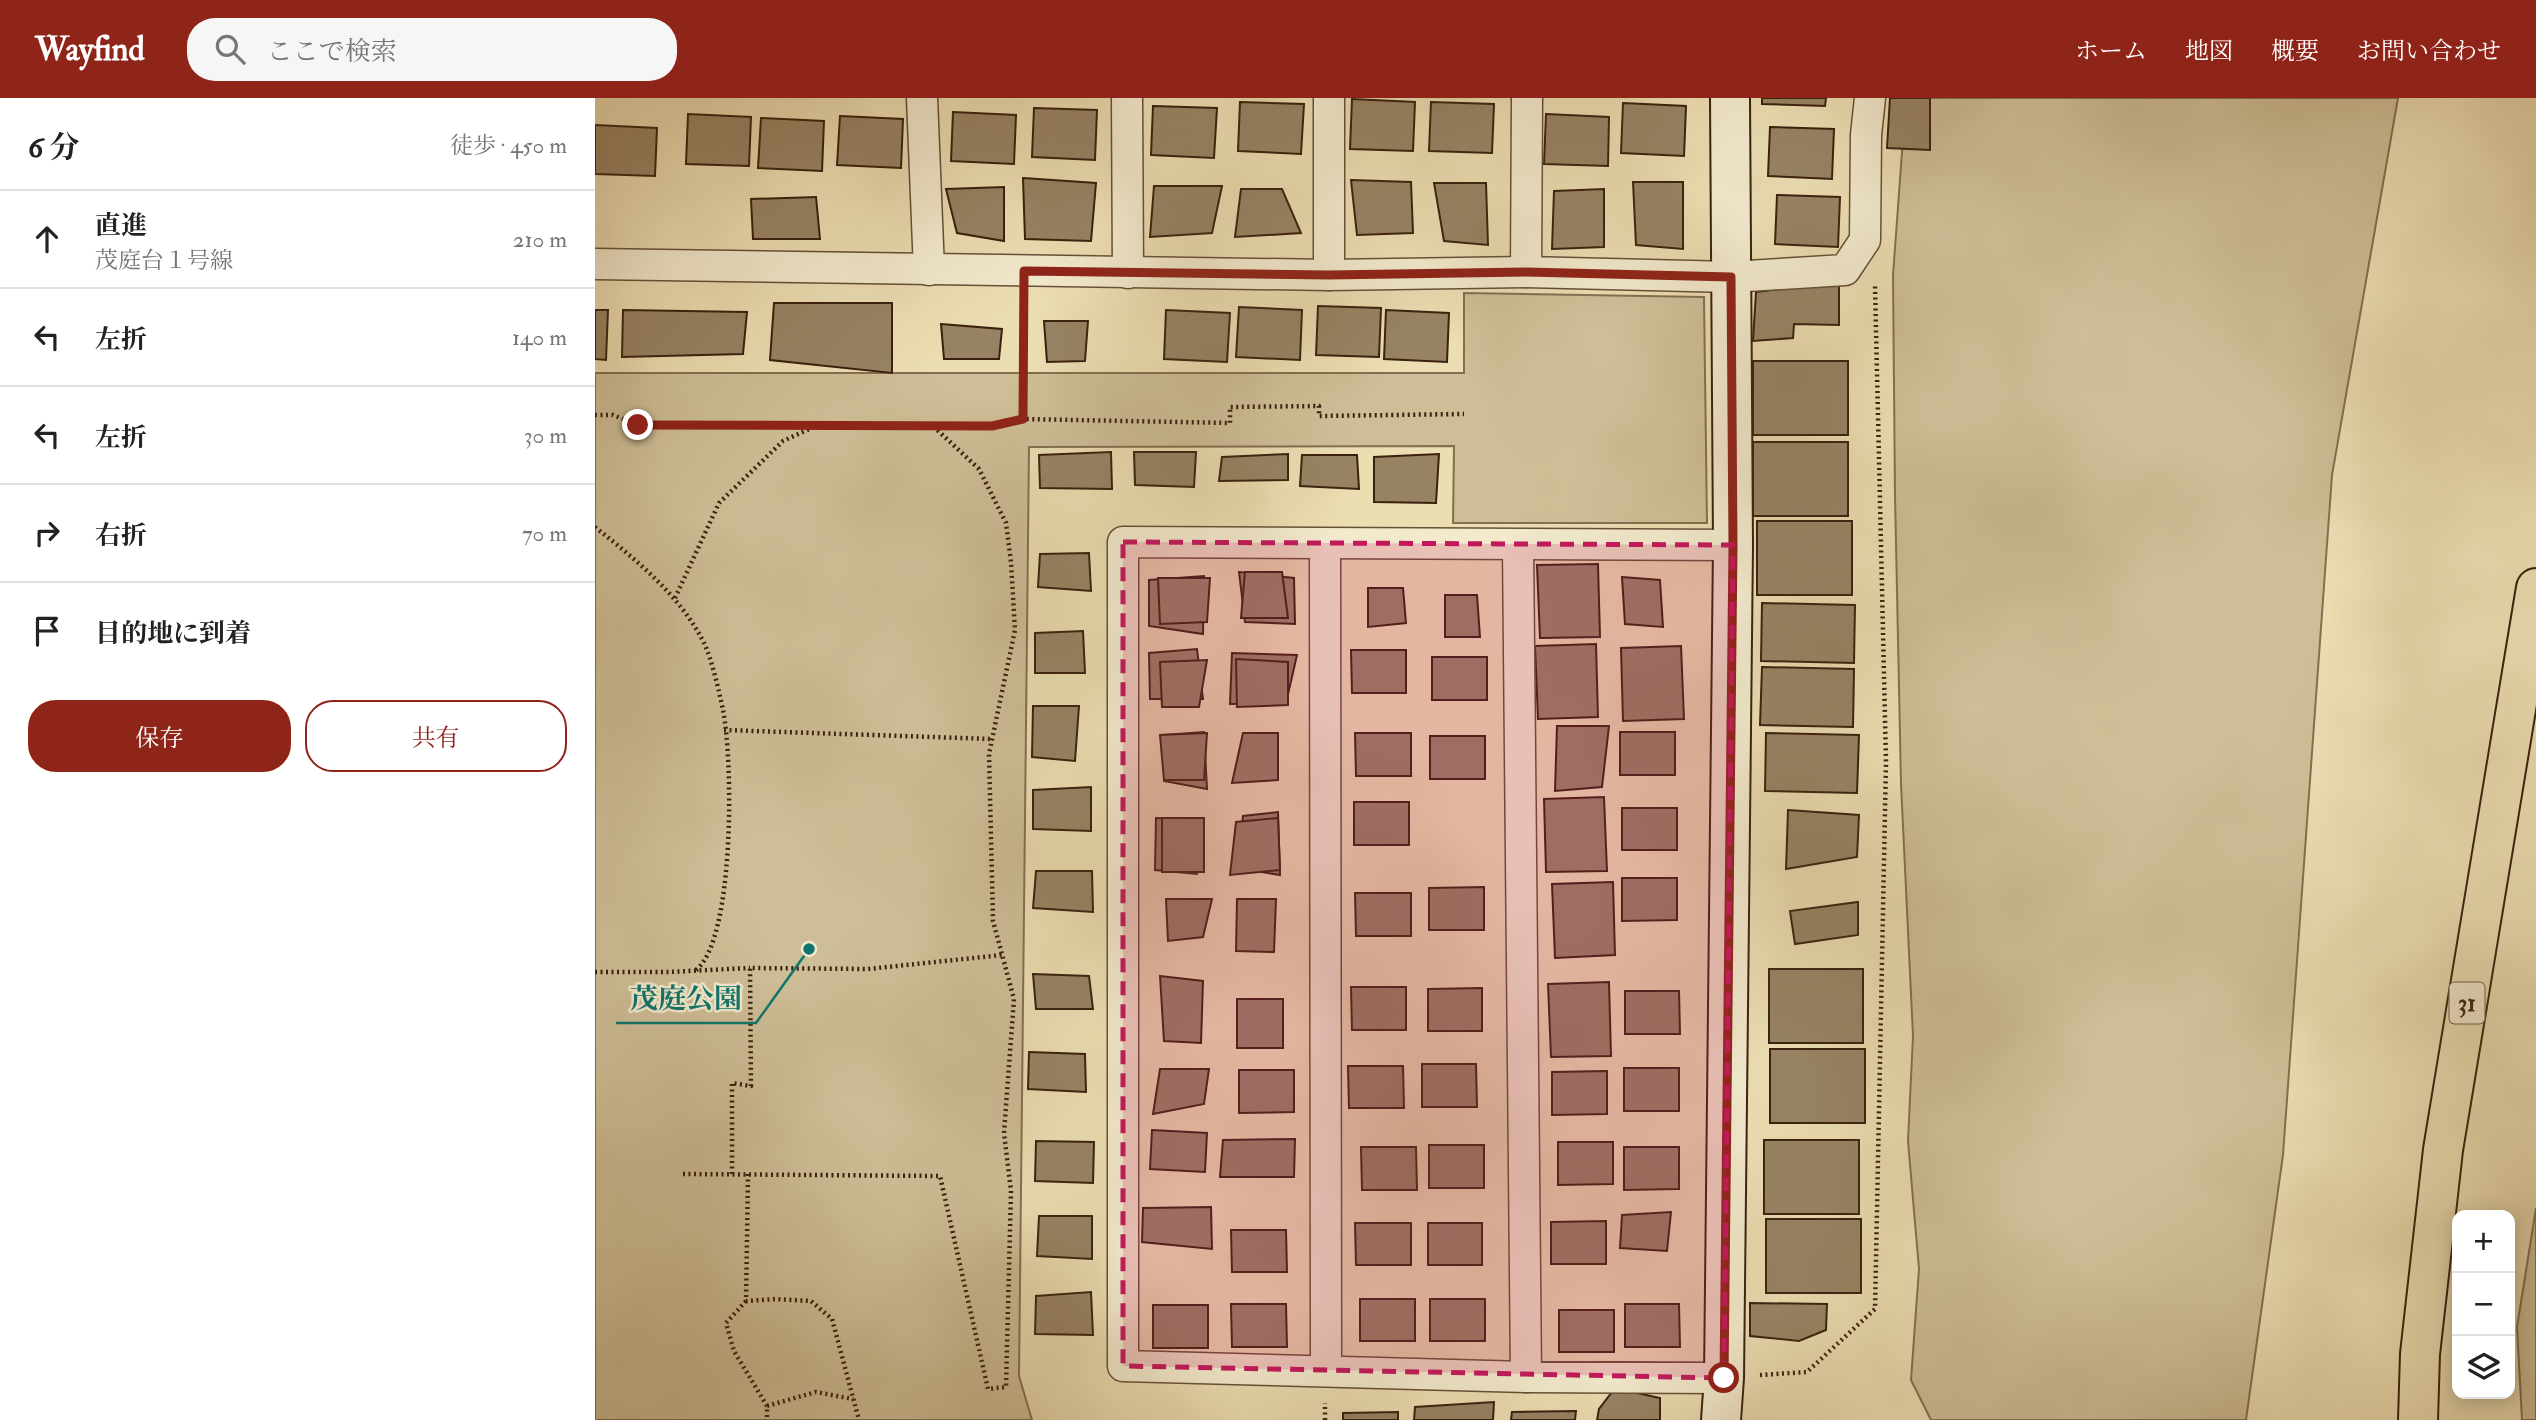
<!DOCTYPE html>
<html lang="ja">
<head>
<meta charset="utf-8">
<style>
  :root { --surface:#fff; --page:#f6f6f6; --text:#222; --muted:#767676; --line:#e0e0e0; --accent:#8f2418 }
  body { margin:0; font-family:"IM FELL Double Pica","Noto Serif JP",serif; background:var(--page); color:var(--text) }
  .controls { position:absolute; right:21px; bottom:21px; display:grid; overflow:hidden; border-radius:14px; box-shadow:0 4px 18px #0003 }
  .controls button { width:63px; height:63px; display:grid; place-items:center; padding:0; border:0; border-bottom:2px solid var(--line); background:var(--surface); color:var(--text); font:35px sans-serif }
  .stop { position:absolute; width:21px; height:21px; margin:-16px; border:5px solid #8f2418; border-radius:50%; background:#fff }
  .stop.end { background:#8f2418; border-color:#fff; box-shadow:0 2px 7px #0008 }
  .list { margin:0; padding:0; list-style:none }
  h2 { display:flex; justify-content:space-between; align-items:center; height:91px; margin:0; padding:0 28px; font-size:30px }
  h2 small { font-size:23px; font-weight:400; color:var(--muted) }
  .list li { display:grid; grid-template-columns:46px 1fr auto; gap:21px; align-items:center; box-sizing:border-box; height:98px; padding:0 28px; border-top:2px solid var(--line) }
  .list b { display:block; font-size:26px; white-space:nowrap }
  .list p { margin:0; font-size:23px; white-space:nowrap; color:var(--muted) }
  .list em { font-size:23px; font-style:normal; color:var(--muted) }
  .actions { display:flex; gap:14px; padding:21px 28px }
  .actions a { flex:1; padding:16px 0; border:2px solid var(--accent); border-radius:28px; text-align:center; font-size:24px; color:var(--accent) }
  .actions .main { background:var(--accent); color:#fff }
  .icon { flex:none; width:38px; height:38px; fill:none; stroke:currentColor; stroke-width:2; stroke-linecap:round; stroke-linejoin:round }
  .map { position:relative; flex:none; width:1941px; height:1322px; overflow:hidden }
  header { display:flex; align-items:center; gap:42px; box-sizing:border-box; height:98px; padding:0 35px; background:var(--accent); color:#fff }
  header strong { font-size:33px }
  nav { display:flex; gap:38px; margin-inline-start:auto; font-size:24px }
  .search { width:490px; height:63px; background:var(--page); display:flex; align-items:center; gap:18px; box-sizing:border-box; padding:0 24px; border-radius:28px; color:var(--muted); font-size:26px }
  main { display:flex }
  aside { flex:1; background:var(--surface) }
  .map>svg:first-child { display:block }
  .green { fill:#cebe97; stroke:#846f52; stroke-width:2 }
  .building { fill:#978364; stroke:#3a200e; stroke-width:2 }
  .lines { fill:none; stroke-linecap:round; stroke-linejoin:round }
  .street-casing { stroke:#665037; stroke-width:33 }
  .secondary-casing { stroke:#3a200e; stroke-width:42 }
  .primary-casing { stroke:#3a200e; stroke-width:42 }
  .path { stroke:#3a200e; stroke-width:4.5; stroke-dasharray:2 3.5; stroke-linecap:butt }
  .street { stroke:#f3eace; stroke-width:30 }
  .secondary { stroke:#f3eace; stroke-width:38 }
  .primary { stroke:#ecdeb3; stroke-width:38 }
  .route { stroke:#8f2418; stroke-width:9 }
  .marked { fill:#c2185b; fill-opacity:0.2; stroke:#c2185b; stroke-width:5; stroke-dasharray:14 9; stroke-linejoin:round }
  .labels { text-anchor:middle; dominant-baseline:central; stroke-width:5; stroke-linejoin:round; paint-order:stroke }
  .shield { fill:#f3eace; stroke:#725d48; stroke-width:2 }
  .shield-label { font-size:24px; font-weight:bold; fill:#3a200e }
  .leader { fill:none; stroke:#0f766e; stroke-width:2.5 }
  .callout-dot { fill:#0f766e; stroke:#f3eace; stroke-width:2.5 }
  .callout-label { font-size:28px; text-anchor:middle; font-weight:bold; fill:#0f766e; stroke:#f3eace; stroke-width:5; stroke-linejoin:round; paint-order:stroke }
</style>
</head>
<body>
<header>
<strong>Wayfind</strong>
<div class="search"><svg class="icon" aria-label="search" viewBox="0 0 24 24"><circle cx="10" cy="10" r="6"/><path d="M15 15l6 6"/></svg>ここで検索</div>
<nav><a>ホーム</a><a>地図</a><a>概要</a><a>お問い合わせ</a></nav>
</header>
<main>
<aside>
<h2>6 分<small>徒歩 · 450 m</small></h2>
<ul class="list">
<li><svg class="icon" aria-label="ahead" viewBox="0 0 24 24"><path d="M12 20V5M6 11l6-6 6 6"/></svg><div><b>直進</b><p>茂庭台１号線</p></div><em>210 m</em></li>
<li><svg class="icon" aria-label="left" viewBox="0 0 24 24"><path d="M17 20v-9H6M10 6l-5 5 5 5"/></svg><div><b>左折</b></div><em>140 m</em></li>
<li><svg class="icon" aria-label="left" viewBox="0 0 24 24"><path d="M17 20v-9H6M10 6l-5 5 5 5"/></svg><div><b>左折</b></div><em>30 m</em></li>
<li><svg class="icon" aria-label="right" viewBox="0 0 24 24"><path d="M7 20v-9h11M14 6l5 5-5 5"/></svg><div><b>右折</b></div><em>70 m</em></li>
<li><svg class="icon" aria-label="arrive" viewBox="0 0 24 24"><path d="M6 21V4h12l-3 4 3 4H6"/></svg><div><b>目的地に到着</b></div></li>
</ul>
<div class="actions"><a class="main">保存</a><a>共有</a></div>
</aside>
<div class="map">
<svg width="1941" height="1322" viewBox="0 0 1941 1322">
  <rect width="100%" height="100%" fill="#ecdeb3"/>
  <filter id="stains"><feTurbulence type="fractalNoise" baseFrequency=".00286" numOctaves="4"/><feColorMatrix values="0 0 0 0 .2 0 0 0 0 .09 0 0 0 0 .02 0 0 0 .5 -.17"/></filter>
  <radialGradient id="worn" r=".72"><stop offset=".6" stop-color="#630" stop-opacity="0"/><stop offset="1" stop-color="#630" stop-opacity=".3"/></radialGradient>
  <g class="green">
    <path d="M1311,0H1803L1737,377L1688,1057L1651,1322H1336L1316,1282L1324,1171L1313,1043L1318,938L1306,686L1300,397L1298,177Z"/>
    <path d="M869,195L1109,199L1112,425H858L859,348L434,349L424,1278L437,1322H0V275H869Z"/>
    <path d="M1941,1110V1322H1927L1922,1229Z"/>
  </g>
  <g class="building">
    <path d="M1167,0H1231L1230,8L1167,6Z"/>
    <path d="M1295,0H1335V52L1292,50Z"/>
    <path d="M757,1L820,4L818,53L755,51Z"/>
    <path d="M645,4L709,6L706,56L643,53Z"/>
    <path d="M836,4L899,6L897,55L834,53Z"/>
    <path d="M1028,5L1091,8L1089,58L1026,55Z"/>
    <path d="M558,8L622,10L619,60L556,57Z"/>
    <path d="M439,10L502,12L500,62L437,59Z"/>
    <path d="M358,14L421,17L419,66L356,63Z"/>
    <path d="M93,16L156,19L154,68L91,66Z"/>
    <path d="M951,16L1014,19L1013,68L949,66Z"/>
    <path d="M245,18L308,21L306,70L242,67Z"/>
    <path d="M166,20L229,23L227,73L163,70Z"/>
    <path d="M0,27L62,30L60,78L0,76Z"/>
    <path d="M1175,29L1239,31L1237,81L1173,78Z"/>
    <path d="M428,80L501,85L496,143L430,141Z"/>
    <path d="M756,82L816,84L818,135L762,137Z"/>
    <path d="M1038,84H1088V151L1041,147Z"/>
    <path d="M839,85H891L893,147L849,143Z"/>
    <path d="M559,88H627L617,135L555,139Z"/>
    <path d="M409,89V143L362,135L351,91Z"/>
    <path d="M646,91H687L706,135L640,139Z"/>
    <path d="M1009,91V149L957,151L959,93Z"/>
    <path d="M1182,97L1245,99L1243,149L1180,146Z"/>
    <path d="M221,99L225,141H158L156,101Z"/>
    <path d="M1244,184V227L1199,226L1198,240L1158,243L1161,194Z"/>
    <path d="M179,205H297V275L175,262Z"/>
    <path d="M723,208L786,210L784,259L721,257Z"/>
    <path d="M644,209L707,212L705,262L641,259Z"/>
    <path d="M0,212H13L11,262L0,261Z"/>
    <path d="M28,212L152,214L148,256L27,259Z"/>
    <path d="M571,212L635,215L632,264L569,261Z"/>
    <path d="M791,212L854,215L852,264L789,261Z"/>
    <path d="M449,223H493L490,263L452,264Z"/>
    <path d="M346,226L407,231L404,261H349Z"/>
    <rect x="1158" y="263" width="95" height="74"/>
    <rect x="1158" y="344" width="95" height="74"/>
    <path d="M516,354L517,391L445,390L444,357Z"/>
    <path d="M539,354H601L599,389L540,387Z"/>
    <path d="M693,356V382L624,383L627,359Z"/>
    <path d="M844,356L841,405L779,404V359Z"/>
    <path d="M707,357H762L764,391L705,388Z"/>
    <rect x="1162" y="423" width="95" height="74"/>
    <path d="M494,455L496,493L443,489L445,456Z"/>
    <path d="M1003,466L1005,539L945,540L942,467Z"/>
    <path d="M644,474L699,480L700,526L650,524Z"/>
    <path d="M650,474H687L693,520H646Z"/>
    <path d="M609,478L608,536L554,528V482Z"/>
    <path d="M1027,479L1065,482L1068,529L1030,526Z"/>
    <path d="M563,480H615L612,524L565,526Z"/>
    <path d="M773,490H808L811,525L773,529Z"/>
    <path d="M850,497H882L885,539H850Z"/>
    <path d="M1167,505L1260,507L1259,565L1166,563Z"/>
    <path d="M488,533L490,575H440V535Z"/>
    <path d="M1001,546L1003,619L943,621L940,548Z"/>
    <path d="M1086,548L1089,621L1028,623L1026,550Z"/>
    <path d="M602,551L608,601H555L554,555Z"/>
    <path d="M756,552H811V595H757Z"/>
    <path d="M637,555L702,557L691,605L635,606Z"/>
    <rect x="837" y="559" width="55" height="43"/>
    <path d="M641,561L693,564V607L642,609Z"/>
    <path d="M612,562L604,609H567L565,564Z"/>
    <path d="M1167,569L1259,571L1258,629L1165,627Z"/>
    <path d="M438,608H484L480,663L437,659Z"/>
    <path d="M962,628H1014L1007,689L960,693Z"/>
    <path d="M609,634L612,691L569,683V637Z"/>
    <rect x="1025" y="634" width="55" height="43"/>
    <path d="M612,635L609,682H569L565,637Z"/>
    <path d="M648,635H683V682L637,685Z"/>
    <path d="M760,635H816V678H761Z"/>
    <path d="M1171,635L1264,637L1262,695L1170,693Z"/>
    <rect x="835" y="638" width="55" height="43"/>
    <path d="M496,689V733L438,731V692Z"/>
    <path d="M1009,699L1012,773L951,774L949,701Z"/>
    <rect x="759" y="704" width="55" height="43"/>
    <rect x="1027" y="710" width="55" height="42"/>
    <path d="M1193,712L1264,717L1262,759L1191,771Z"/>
    <path d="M683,714L685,777L642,770L648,718Z"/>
    <path d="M561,720L604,722L602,776L560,772Z"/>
    <rect x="567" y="720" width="42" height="54"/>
    <path d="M683,720L685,772L635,777L641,724Z"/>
    <path d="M441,773H497L498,814L438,810Z"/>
    <path d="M1027,780H1082V822L1027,823Z"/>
    <path d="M1018,784L1020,857L960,860L957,786Z"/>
    <path d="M889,789V832H834V790Z"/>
    <path d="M760,795H816V838H761Z"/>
    <path d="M571,801H617L608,839L573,843Z"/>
    <path d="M642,801H681L679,854L641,853Z"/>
    <path d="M1263,804V837L1200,846L1195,813Z"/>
    <rect x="1174" y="871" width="94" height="74"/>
    <path d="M438,876L494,878L498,911H441Z"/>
    <path d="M565,878L608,883L606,945L569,943Z"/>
    <path d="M1014,884L1016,958L956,959L953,886Z"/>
    <path d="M756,889H811V932H757Z"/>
    <path d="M887,890V933H833V891Z"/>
    <path d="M1030,893H1084L1085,936H1030Z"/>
    <rect x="642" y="901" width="46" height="49"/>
    <rect x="1175" y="951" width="95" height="74"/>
    <path d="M434,954L490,956L491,994L433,991Z"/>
    <path d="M827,966H881L882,1009H827Z"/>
    <path d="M753,968H808L809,1010H754Z"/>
    <rect x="1029" y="970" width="55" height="43"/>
    <path d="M565,971H614L609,1006L558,1016Z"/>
    <path d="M644,972H699V1014L644,1015Z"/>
    <path d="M1012,973V1016L957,1017V974Z"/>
    <path d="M557,1032L612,1035L610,1074L555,1071Z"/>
    <path d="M700,1041L699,1079H625L628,1042Z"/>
    <rect x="1169" y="1042" width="95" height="74"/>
    <path d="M441,1043L499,1044L498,1085L440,1083Z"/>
    <path d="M963,1044H1018V1086L963,1087Z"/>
    <rect x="834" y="1047" width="55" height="43"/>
    <path d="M766,1049H821L822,1092H767Z"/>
    <path d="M1029,1049H1084V1091L1029,1092Z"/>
    <path d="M616,1109L617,1151L547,1144L548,1110Z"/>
    <path d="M1076,1114L1072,1153L1025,1150L1027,1117Z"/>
    <path d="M444,1118H497V1161L442,1158Z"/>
    <rect x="1171" y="1121" width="95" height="74"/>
    <path d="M1011,1123V1166H956V1124Z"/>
    <path d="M760,1125H816V1167H761Z"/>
    <rect x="833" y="1125" width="54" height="42"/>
    <path d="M636,1132H691L692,1174H637Z"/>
    <path d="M496,1194L498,1237L440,1236L441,1198Z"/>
    <rect x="765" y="1201" width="55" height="42"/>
    <rect x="835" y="1201" width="55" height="42"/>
    <path d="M1155,1205L1232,1206L1231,1232L1204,1243L1155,1238Z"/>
    <path d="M636,1206H691L692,1249H637Z"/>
    <path d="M1030,1206H1084L1085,1249H1030Z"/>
    <rect x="558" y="1207" width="55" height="43"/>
    <rect x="964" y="1212" width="55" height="42"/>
    <path d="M1020,1290L1065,1300V1322H1002L1004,1311Z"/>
    <path d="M899,1304L898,1322H819L820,1309Z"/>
    <path d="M981,1313L980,1322H916L917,1314Z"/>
    <path d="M803,1314V1322H748V1315Z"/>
  </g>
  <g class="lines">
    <g class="street-casing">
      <g id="street">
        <path d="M327,0L334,172"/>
        <path d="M532,0L533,175"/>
        <path d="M0,166L734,177L931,174L1136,179L1250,172L1270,142L1271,37L1275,0"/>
        <path d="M931,174L932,0"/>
        <path d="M734,177V0"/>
        <path d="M730,446L731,1272"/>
        <path d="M923,447L931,1279"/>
        <path d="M1129,1280L931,1279L528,1268V444L1138,447"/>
      </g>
    </g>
    <g class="secondary-casing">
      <path id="secondary" d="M1126,1322L1129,1280L1138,447L1135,0"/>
    </g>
    <g class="primary-casing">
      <path id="primary" d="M1823,1322L1825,1256L1848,1052L1941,490"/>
    </g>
    <g class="path">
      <path d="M0,317H18L43,327L397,328L428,321L635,325V309L724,308V318L869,316"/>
      <path d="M428,321L429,203"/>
      <path d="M0,429C41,462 85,497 109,545C117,562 124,593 128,612C138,661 140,841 101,872"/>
      <path d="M80,500L124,405L188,343L221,328"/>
      <path d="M129,632L397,641"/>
      <path d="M0,874H72L155,870"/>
      <path d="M88,1076L345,1078L393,1291L411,1289L416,1093L409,1035L419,901L398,823L394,656L420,532L416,464L411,425L384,371L338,328"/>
      <path d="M137,1076V985L156,988L155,870L273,871L407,857"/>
      <path d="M153,1076L151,1203L181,1201L216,1203L237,1221L264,1322"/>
      <path d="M151,1203L131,1225L139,1253L172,1308V1322"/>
      <path d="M1165,1277L1212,1274L1280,1211L1291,664L1280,188"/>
      <path d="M172,1308L221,1294L258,1301"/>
      <path d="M730,1322V1305"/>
    </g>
    <use href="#street" class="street"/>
    <use href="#secondary" class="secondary"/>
    <use href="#primary" class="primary"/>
  </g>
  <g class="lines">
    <path class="route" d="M43,327L397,328L428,321L429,173L734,177L931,174L1136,179L1138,447L1129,1280"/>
  </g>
  <path class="marked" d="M528,444L1138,447L1129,1280L528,1268Z"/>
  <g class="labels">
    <rect class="shield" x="1854.5" y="884.5" width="35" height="41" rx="5"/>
    <g class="shield-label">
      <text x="1872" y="905">31</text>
    </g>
  </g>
  <path class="leader" d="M214 851L161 925H21"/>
  <circle class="callout-dot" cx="214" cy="851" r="7"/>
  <g class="callout-label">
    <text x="91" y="910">茂庭公園</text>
  </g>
  <rect width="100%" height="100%" filter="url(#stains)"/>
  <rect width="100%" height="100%" fill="url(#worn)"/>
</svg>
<div class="controls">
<button>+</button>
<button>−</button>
<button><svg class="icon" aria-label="layers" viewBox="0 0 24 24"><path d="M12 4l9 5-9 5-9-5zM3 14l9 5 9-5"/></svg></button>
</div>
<div class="stop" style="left:1129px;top:1280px"></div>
<div class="stop end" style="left:43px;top:327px"></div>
</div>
</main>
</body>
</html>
